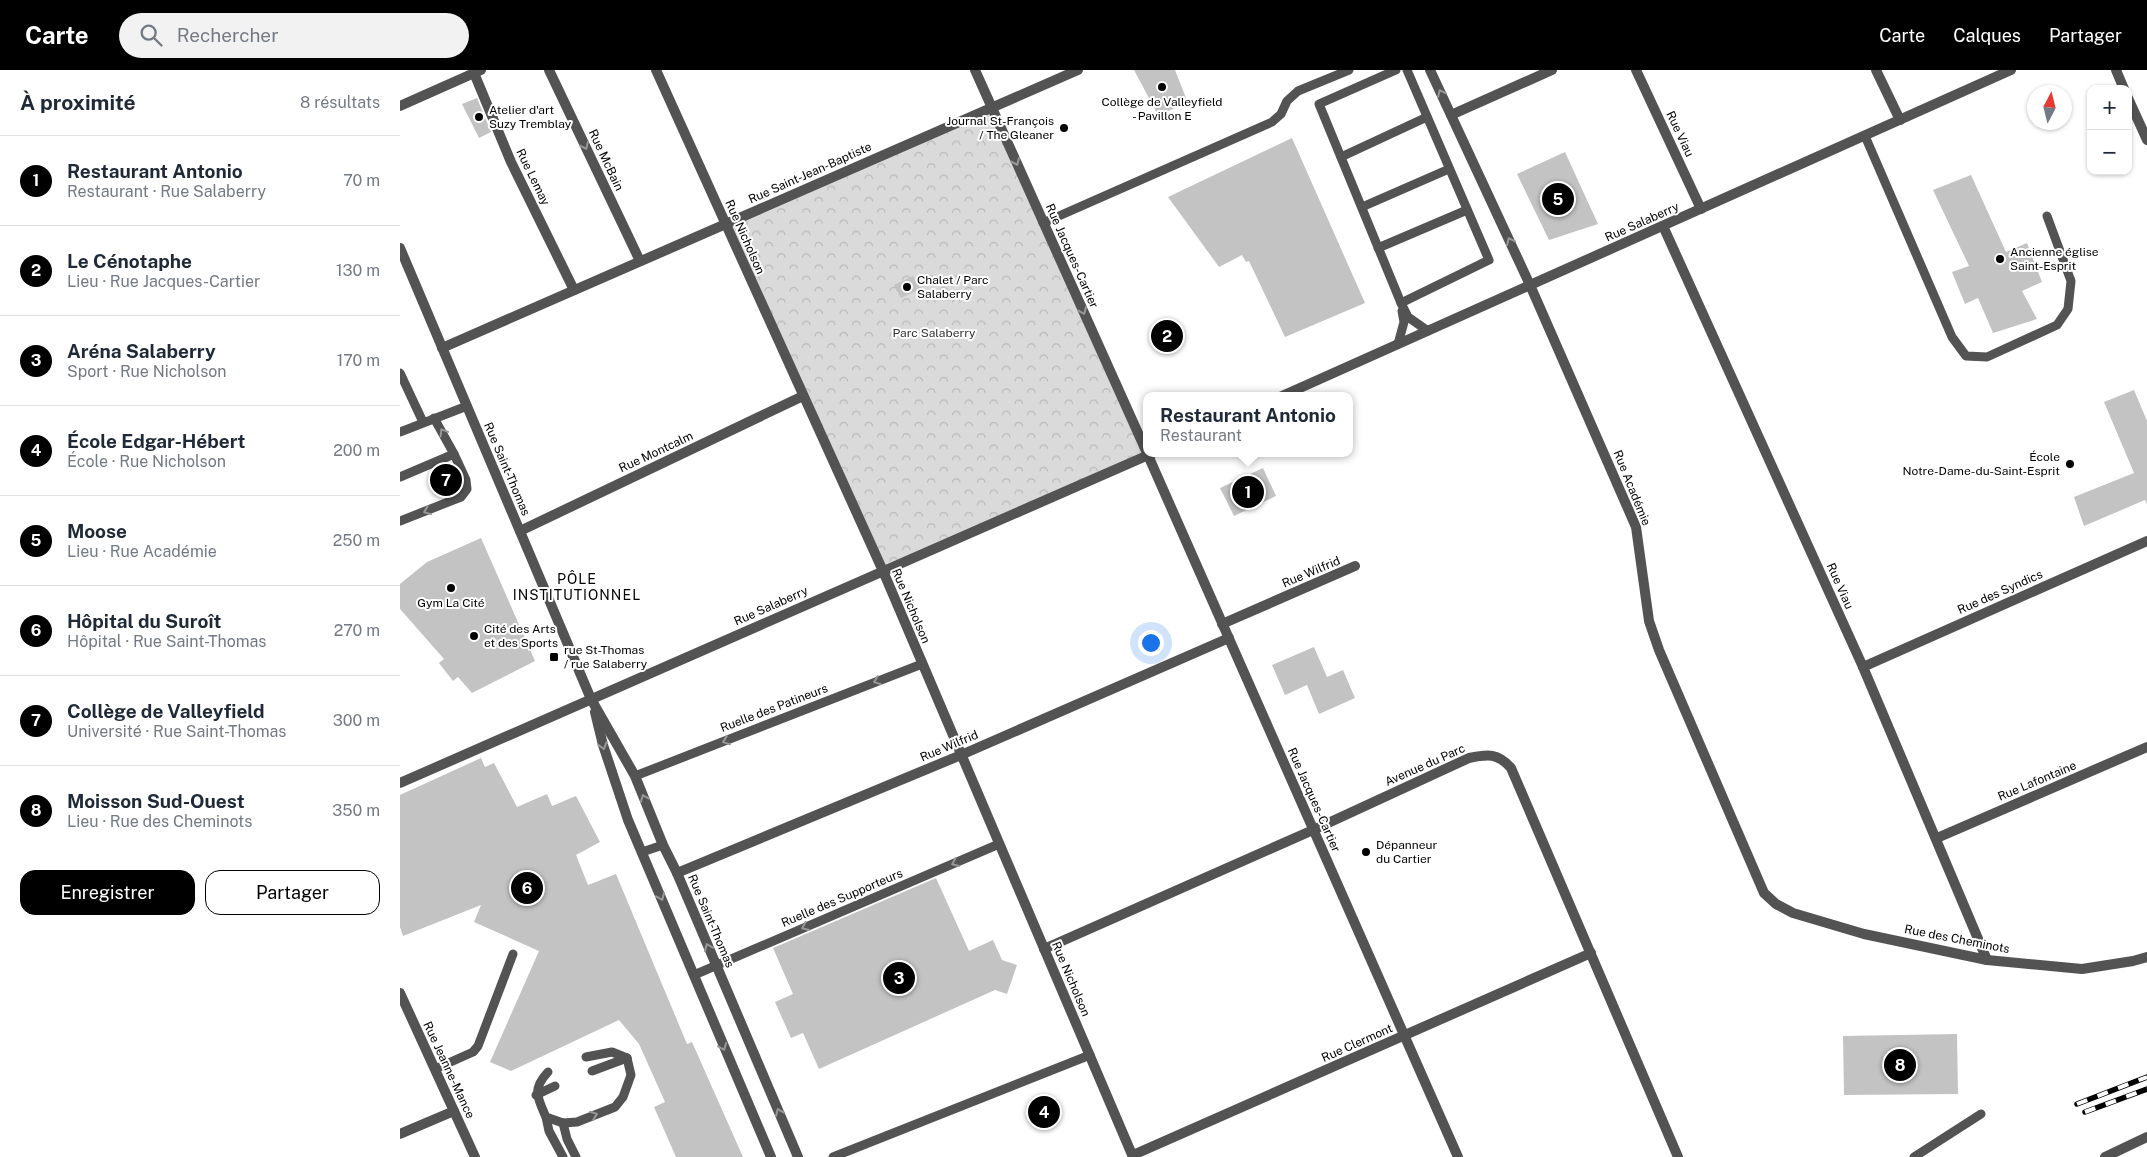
<!DOCTYPE html>
<html lang="fr">
<head>
<meta charset="utf-8">
<style>
  :root { --surface:#fff; --page:#f2f2f3; --text:#1f2937; --muted:#747a83; --line:#e0e1e3; --accent:#000 }
  body { margin:0; font-family:"Public Sans",sans-serif; background:var(--page); color:var(--text) }
  .controls { position:absolute; right:15px; top:15px; display:grid; overflow:hidden; border-radius:10px; box-shadow:0 1px 4px #0004 }
  .controls button { width:45px; height:45px; display:grid; place-items:center; padding:0; border:0; border-bottom:1px solid var(--line); background:var(--surface); color:var(--text); font:25px sans-serif }
  .compass { position:absolute; left:1627px; top:15px; width:45px; height:45px; border-radius:50%; background:var(--surface); box-shadow:0 1px 4px #0004; rotate:7deg }
  .you { position:absolute; left:750px; top:572px; width:18px; height:18px; margin:-12px; border:4px solid #fff; border-radius:50%; background:#1a73e8; box-shadow:0 0 0 8px #1a73e833 }
  .badge { display:grid; place-items:center; width:32px; height:32px; border-radius:50%; background:var(--accent); color:#fff; font-size:16px; font-weight:700 }
  .pin { position:absolute; translate:-50% -50%; border:2px solid #fff; box-shadow:0 1px 5px #0006 }
  .popup { position:absolute; left:743px; top:322px; width:210px; height:65px; box-sizing:border-box; display:grid; place-content:center; border-radius:10px; background:var(--surface); filter:drop-shadow(0 1px 4px #0005); font-size:16px; white-space:nowrap; color:var(--muted) }
  .popup b { font-size:19px; color:var(--text) }
  .popup::after { content:''; position:absolute; left:50%; top:100%; margin-left:-10px; border:10px solid transparent; border-top-color:var(--surface) }
  .list { margin:0; padding:0; list-style:none }
  h2 { display:flex; justify-content:space-between; align-items:center; height:65px; margin:0; padding:0 20px; font-size:21px }
  h2 small { font-size:16px; font-weight:400; color:var(--muted) }
  .list li { display:grid; grid-template-columns:32px 1fr auto; gap:15px; align-items:center; box-sizing:border-box; height:90px; padding:0 20px; border-top:1px solid var(--line) }
  .list b { display:block; font-size:19px; white-space:nowrap }
  .list p { margin:0; font-size:16px; white-space:nowrap; color:var(--muted) }
  .list em { font-size:16px; font-style:normal; color:var(--muted) }
  .actions { display:flex; gap:10px; padding:15px 20px }
  .actions a { flex:1; padding:11px 0; border:1px solid var(--accent); border-radius:15px; text-align:center; font-size:18px; color:var(--accent) }
  .actions .main { background:var(--accent); color:#fff }
  .icon { flex:none; width:28px; height:28px; fill:none; stroke:currentColor; stroke-width:2; stroke-linecap:round; stroke-linejoin:round }
  .map { position:relative; flex:none; width:1747px; height:1087px; overflow:hidden }
  header { display:flex; align-items:center; gap:30px; box-sizing:border-box; height:70px; padding:0 25px; background:var(--accent); color:#fff }
  header strong { font-size:24px }
  nav { display:flex; gap:28px; margin-inline-start:auto; font-size:18px }
  .search { width:350px; height:45px; background:var(--page); display:flex; align-items:center; gap:12px; box-sizing:border-box; padding:0 18px; border-radius:28px; color:var(--muted); font-size:19px }
  main { display:flex }
  aside { flex:1; background:var(--surface) }
  .map>svg:first-child { display:block }
  .forest { fill:url(#forest-crowns) }
  .building { fill:#c3c3c3 }
  .lines { fill:none; stroke-linecap:round; stroke-linejoin:round }
  .service { stroke:#535353; stroke-width:9 }
  .minor { stroke:#535353; stroke-width:10 }
  .tertiary { stroke:#535353; stroke-width:10 }
  .rail-casing { stroke:#000; stroke-width:5.5 }
  .rail { stroke:#fff; stroke-width:4; stroke-dasharray:11; stroke-linecap:butt }
  .oneway { stroke:#989898 }
  .poi-dot { fill:#000; stroke:#fff; stroke-width:2 }
  .labels { text-anchor:middle; dominant-baseline:central; stroke-width:4; stroke-linejoin:round; paint-order:stroke }
  .poi-label { font-size:12px; fill:#000; stroke:#fff; text-anchor:start }
  .street-label { font-size:12px; fill:#000; stroke:#fff }
  .park-label { font-size:12px; fill:#313131; stroke:#fff }
  .neighbourhood-label { font-size:14px; letter-spacing:1px; fill:#000; stroke:#fff }
</style>
</head>
<body>
<header>
<strong>Carte</strong>
<div class="search"><svg class="icon" aria-label="search" viewBox="0 0 24 24"><circle cx="10" cy="10" r="6"/><path d="M15 15l6 6"/></svg>Rechercher</div>
<nav><a>Carte</a><a>Calques</a><a>Partager</a></nav>
</header>
<main>
<aside>
<h2>À proximité<small>8 résultats</small></h2>
<ul class="list">
<li><span class="badge">1</span><div><b>Restaurant Antonio</b><p>Restaurant · Rue Salaberry</p></div><em>70 m</em></li>
<li><span class="badge">2</span><div><b>Le Cénotaphe</b><p>Lieu · Rue Jacques-Cartier</p></div><em>130 m</em></li>
<li><span class="badge">3</span><div><b>Aréna Salaberry</b><p>Sport · Rue Nicholson</p></div><em>170 m</em></li>
<li><span class="badge">4</span><div><b>École Edgar-Hébert</b><p>École · Rue Nicholson</p></div><em>200 m</em></li>
<li><span class="badge">5</span><div><b>Moose</b><p>Lieu · Rue Académie</p></div><em>250 m</em></li>
<li><span class="badge">6</span><div><b>Hôpital du Suroît</b><p>Hôpital · Rue Saint-Thomas</p></div><em>270 m</em></li>
<li><span class="badge">7</span><div><b>Collège de Valleyfield</b><p>Université · Rue Saint-Thomas</p></div><em>300 m</em></li>
<li><span class="badge">8</span><div><b>Moisson Sud-Ouest</b><p>Lieu · Rue des Cheminots</p></div><em>350 m</em></li>
</ul>
<div class="actions"><a class="main">Enregistrer</a><a>Partager</a></div>
</aside>
<div class="map">
<svg width="1747" height="1087" viewBox="0 0 1747 1087">
  <defs>
    <pattern id="forest-crowns" width="20" height="18" patternUnits="userSpaceOnUse" patternTransform="scale(1.25)"><rect width="20" height="18" fill="#dadada"/><path d="M2 6a3 3 0 1 1 6 0M12 15a3 3 0 1 1 6 0" fill="none" stroke="#b9b9b9"/></pattern>
  </defs>
  <rect width="100%" height="100%" fill="#fff"/>
  <path class="forest" d="M592,38L748,386L483,501L326,154Z"/>
  <g class="building">
    <path d="M734,0H775L788,33L758,45Z"/>
    <path d="M77,28L91,62L79,68L62,34Z"/>
    <path d="M892,68L965,233L885,267L849,191L846,192L842,185L819,197L768,127Z"/>
    <path d="M1165,82L1198,154L1149,170L1117,104Z"/>
    <path d="M1571,105L1606,182L1627,173L1642,212L1622,221L1637,249L1593,263L1578,228L1565,234L1552,202L1569,196L1533,120Z"/>
    <path d="M513,206L520,219L501,228L494,215Z"/>
    <path d="M1734,320L1747,351V434L1745,430L1684,456L1674,427L1734,403L1704,332Z"/>
    <path d="M863,398L876,426L834,446L820,418Z"/>
    <path d="M81,468L135,591L72,623L58,607L53,611L39,593L44,589L0,539V514L27,492Z"/>
    <path d="M914,577L927,607L943,600L955,628L919,644L907,615L885,625L872,595Z"/>
    <path d="M81,688L85,697L94,693L117,737L147,724L152,736L176,726L200,772L176,785L188,815L216,804L287,974L292,972L343,1087H276L254,1037L265,1032L239,974L219,950L111,1001L90,992L139,881L74,852L81,835L3,866L0,857V725Z"/>
    <path d="M536,808L569,881L593,870L602,890L617,895L607,924L595,920L419,999L403,963L391,968L375,932L393,924L373,878Z"/>
    <path d="M1557,964L1558,1024L1444,1025L1443,966Z"/>
  </g>
  <g class="lines">
    <g class="service">
      <path d="M996,0L919,34L1001,233L1008,247L1028,261"/>
      <path d="M1465,66L1552,267L1566,286L1587,287L1657,255L1668,239L1671,211L1647,146"/>
      <path d="M941,87L1027,47"/>
      <path d="M962,137L1049,99"/>
      <path d="M643,153L872,52L881,44L887,31L898,21L949,0"/>
      <path d="M978,178L1067,140"/>
      <path d="M1001,233L1089,190L1007,0"/>
      <path d="M998,274L1004,252L1002,241"/>
      <path d="M0,303L23,352"/>
      <path d="M0,362L67,336"/>
      <path d="M0,407L54,384L34,348"/>
      <path d="M0,451L61,427L67,419L66,410L54,384"/>
      <path d="M235,706L522,594"/>
      <path d="M242,782L263,775"/>
      <path d="M294,905L599,774"/>
      <path d="M186,987L212,982L227,988"/>
      <path d="M35,999L73,982L78,976L113,884"/>
      <path d="M192,1001L227,988"/>
      <path d="M148,1002C132,1019 137,1027 146,1047L163,1053L177,1052L215,1037L223,1027L231,1005L227,988"/>
      <path d="M136,1025L155,1016"/>
      <path d="M146,1047L149,1061L163,1087"/>
      <path d="M163,1053L167,1069L176,1087"/>
      <path d="M433,1087L690,985"/>
      <path d="M1514,1087L1581,1044"/>
    </g>
    <g class="minor">
      <path d="M149,0L240,191"/>
      <path d="M1236,0L1301,139"/>
      <path d="M1476,0L1500,50"/>
      <path d="M1716,0L1724,19"/>
      <path d="M74,3L111,92L174,220"/>
      <path d="M1728,28L1747,70"/>
      <path d="M1051,45L1152,0"/>
      <path d="M1263,156L1463,597L1587,890"/>
      <path d="M1130,215L1236,457L1249,551L1259,580L1364,823L1376,834L1393,843L1464,864L1587,890L1682,899L1733,891L1747,887"/>
      <path d="M42,278L678,0"/>
      <path d="M120,461L403,326"/>
      <path d="M483,501L733,1087"/>
      <path d="M822,554L955,496"/>
      <path d="M1463,597L1747,471"/>
      <path d="M1537,768L1747,677"/>
      <path d="M277,803L561,685L829,568"/>
      <path d="M644,879L913,760L1069,688C1088,684 1098,683 1111,698L1278,1087"/>
      <path d="M0,923L75,1087"/>
      <path d="M0,1064L54,1041"/>
      <path d="M733,1085L1191,883"/>
      <path d="M1705,1087L1747,1067"/>
    </g>
    <g class="tertiary">
      <path d="M256,0L483,501"/>
      <path d="M575,0L747,383"/>
      <path d="M1030,0L1130,215"/>
      <path d="M0,36L81,0"/>
      <path d="M0,178L191,629L235,706L263,775L277,803L398,1087"/>
      <path d="M882,326L1611,0"/>
      <path d="M747,383L1058,1087"/>
      <path d="M195,642L203,675L228,750L371,1087"/>
      <path d="M0,713L753,383"/>
    </g>
    <g class="rail-casing">
      <g id="rail">
        <path d="M1677,1034L1747,1007"/>
        <path d="M1685,1042L1747,1019"/>
      </g>
    </g>
    <use href="#rail" class="rail"/>
  </g>
  <defs><path id="oneway-chevron" d="M-2-3.5L2.5 0L-2 3.5" fill="none" stroke-width="1.6" stroke-linecap="round" stroke-linejoin="round" transform="scale(1.25)"/></defs>
  <g class="oneway">
    <use href="#oneway-chevron" transform="translate(1041 23) rotate(-115)"/>
    <use href="#oneway-chevron" transform="translate(185 76) rotate(65)"/>
    <use href="#oneway-chevron" transform="translate(616 92) rotate(66)"/>
    <use href="#oneway-chevron" transform="translate(1110 171) rotate(-115)"/>
    <use href="#oneway-chevron" transform="translate(683 241) rotate(66)"/>
    <use href="#oneway-chevron" transform="translate(43 362) rotate(-121)"/>
    <use href="#oneway-chevron" transform="translate(27 441) rotate(158)"/>
    <use href="#oneway-chevron" transform="translate(477 611) rotate(159)"/>
    <use href="#oneway-chevron" transform="translate(326 671) rotate(159)"/>
    <use href="#oneway-chevron" transform="translate(203 676) rotate(74)"/>
    <use href="#oneway-chevron" transform="translate(244 728) rotate(-112)"/>
    <use href="#oneway-chevron" transform="translate(555 793) rotate(157)"/>
    <use href="#oneway-chevron" transform="translate(261 827) rotate(67)"/>
    <use href="#oneway-chevron" transform="translate(405 857) rotate(157)"/>
    <use href="#oneway-chevron" transform="translate(308 877) rotate(-113)"/>
    <use href="#oneway-chevron" transform="translate(323 977) rotate(68)"/>
    <use href="#oneway-chevron" transform="translate(379 1042) rotate(-113)"/>
    <use href="#oneway-chevron" transform="translate(194 1045) rotate(-21)"/>
  </g>
  <g class="poi-dot">
    <circle cx="762" cy="17" r="5"/>
    <circle cx="79" cy="47" r="5"/>
    <circle cx="664" cy="58" r="5"/>
    <circle cx="1600" cy="189" r="5"/>
    <circle cx="507" cy="217" r="5"/>
    <circle cx="1670" cy="394" r="5"/>
    <circle cx="51" cy="518" r="5"/>
    <circle cx="74" cy="566" r="5"/>
    <rect x="149" y="582" width="10" height="10" rx="2.5"/>
    <circle cx="966" cy="782" r="5"/>
  </g>
  <g class="labels">
    <g class="poi-label">
      <text x="762" y="32" text-anchor="middle">Collège de Valleyfield<tspan x="762" dy="14">- Pavillon E</tspan></text>
      <text x="89" y="40">Atelier d'art<tspan x="89" dy="14">Suzy Tremblay</tspan></text>
      <text x="654" y="51" text-anchor="end">Journal St-François<tspan x="654" dy="14">/ The Gleaner</tspan></text>
      <text x="1610" y="182">Ancienne église<tspan x="1610" dy="14">Saint-Esprit</tspan></text>
      <text x="517" y="210">Chalet / Parc<tspan x="517" dy="14">Salaberry</tspan></text>
      <text x="1660" y="387" text-anchor="end">École<tspan x="1660" dy="14">Notre-Dame-du-Saint-Esprit</tspan></text>
      <text x="51" y="533" text-anchor="middle">Gym La Cité</text>
      <text x="84" y="559">Cité des Arts<tspan x="84" dy="14">et des Sports</tspan></text>
      <text x="164" y="580">rue St-Thomas<tspan x="164" dy="14">/ rue Salaberry</tspan></text>
      <text x="976" y="775">Dépanneur<tspan x="976" dy="14">du Cartier</tspan></text>
    </g>
    <g class="street-label">
      <text transform="translate(1280 64) rotate(65)">Rue Viau</text>
      <text transform="translate(206 90) rotate(65)">Rue McBain</text>
      <text transform="translate(410 103) rotate(-24)">Rue Saint-Jean-Baptiste</text>
      <text transform="translate(133 107) rotate(64)">Rue Lemay</text>
      <text transform="translate(1242 152) rotate(-24)">Rue Salaberry</text>
      <text transform="translate(345 167) rotate(66)">Rue Nicholson</text>
      <text transform="translate(672 186) rotate(66)">Rue Jacques-Cartier</text>
      <text transform="translate(256 382) rotate(-25)">Rue Montcalm</text>
      <text transform="translate(107 399) rotate(67)">Rue Saint-Thomas</text>
      <text transform="translate(1232 418) rotate(68)">Rue Académie</text>
      <text transform="translate(911 502) rotate(-23)">Rue Wilfrid</text>
      <text transform="translate(1440 516) rotate(66)">Rue Viau</text>
      <text transform="translate(1600 522) rotate(-24)">Rue des Syndics</text>
      <text transform="translate(371 536) rotate(-24)">Rue Salaberry</text>
      <text transform="translate(511 536) rotate(67)">Rue Nicholson</text>
      <text transform="translate(374 638) rotate(-21)">Ruelle des Patineurs</text>
      <text transform="translate(549 676) rotate(-23)">Rue Wilfrid</text>
      <text transform="translate(1025 695) rotate(-24)">Avenue du Parc</text>
      <text transform="translate(1637 711) rotate(-23)">Rue Lafontaine</text>
      <text transform="translate(914 730) rotate(66)">Rue Jacques-Cartier</text>
      <text transform="translate(442 828) rotate(-23)">Ruelle des Supporteurs</text>
      <text transform="translate(311 851) rotate(67)">Rue Saint-Thomas</text>
      <text transform="translate(1557 869) rotate(11)">Rue des Cheminots</text>
      <text transform="translate(671 909) rotate(67)">Rue Nicholson</text>
      <text transform="translate(957 973) rotate(-24)">Rue Clermont</text>
      <text transform="translate(49 1000) rotate(65)">Rue Jeanne-Mance</text>
    </g>
    <g class="park-label">
      <text x="534" y="263">Parc Salaberry</text>
    </g>
    <g class="neighbourhood-label">
      <text x="177" y="509">PÔLE<tspan x="177" dy="16">INSTITUTIONNEL</tspan></text>
    </g>
  </g>
</svg>
<div class="controls">
<button>+</button>
<button>−</button>
</div>
<svg class="compass" viewBox="-18 -18 36 36"><path d="M0-13l5 13h-10z" fill="#e53935"/><path d="M0 13l5-13h-10z" fill="#747a83"/></svg>
<div class="you"></div>
<div class="pin badge" style="left:848px;top:422px">1</div>
<div class="popup"><b>Restaurant Antonio</b>Restaurant</div>
<div class="pin badge" style="left:767px;top:266px">2</div>
<div class="pin badge" style="left:499px;top:908px">3</div>
<div class="pin badge" style="left:644px;top:1042px">4</div>
<div class="pin badge" style="left:1158px;top:129px">5</div>
<div class="pin badge" style="left:127px;top:818px">6</div>
<div class="pin badge" style="left:46px;top:410px">7</div>
<div class="pin badge" style="left:1500px;top:995px">8</div>
</div>
</main>
</body>
</html>
